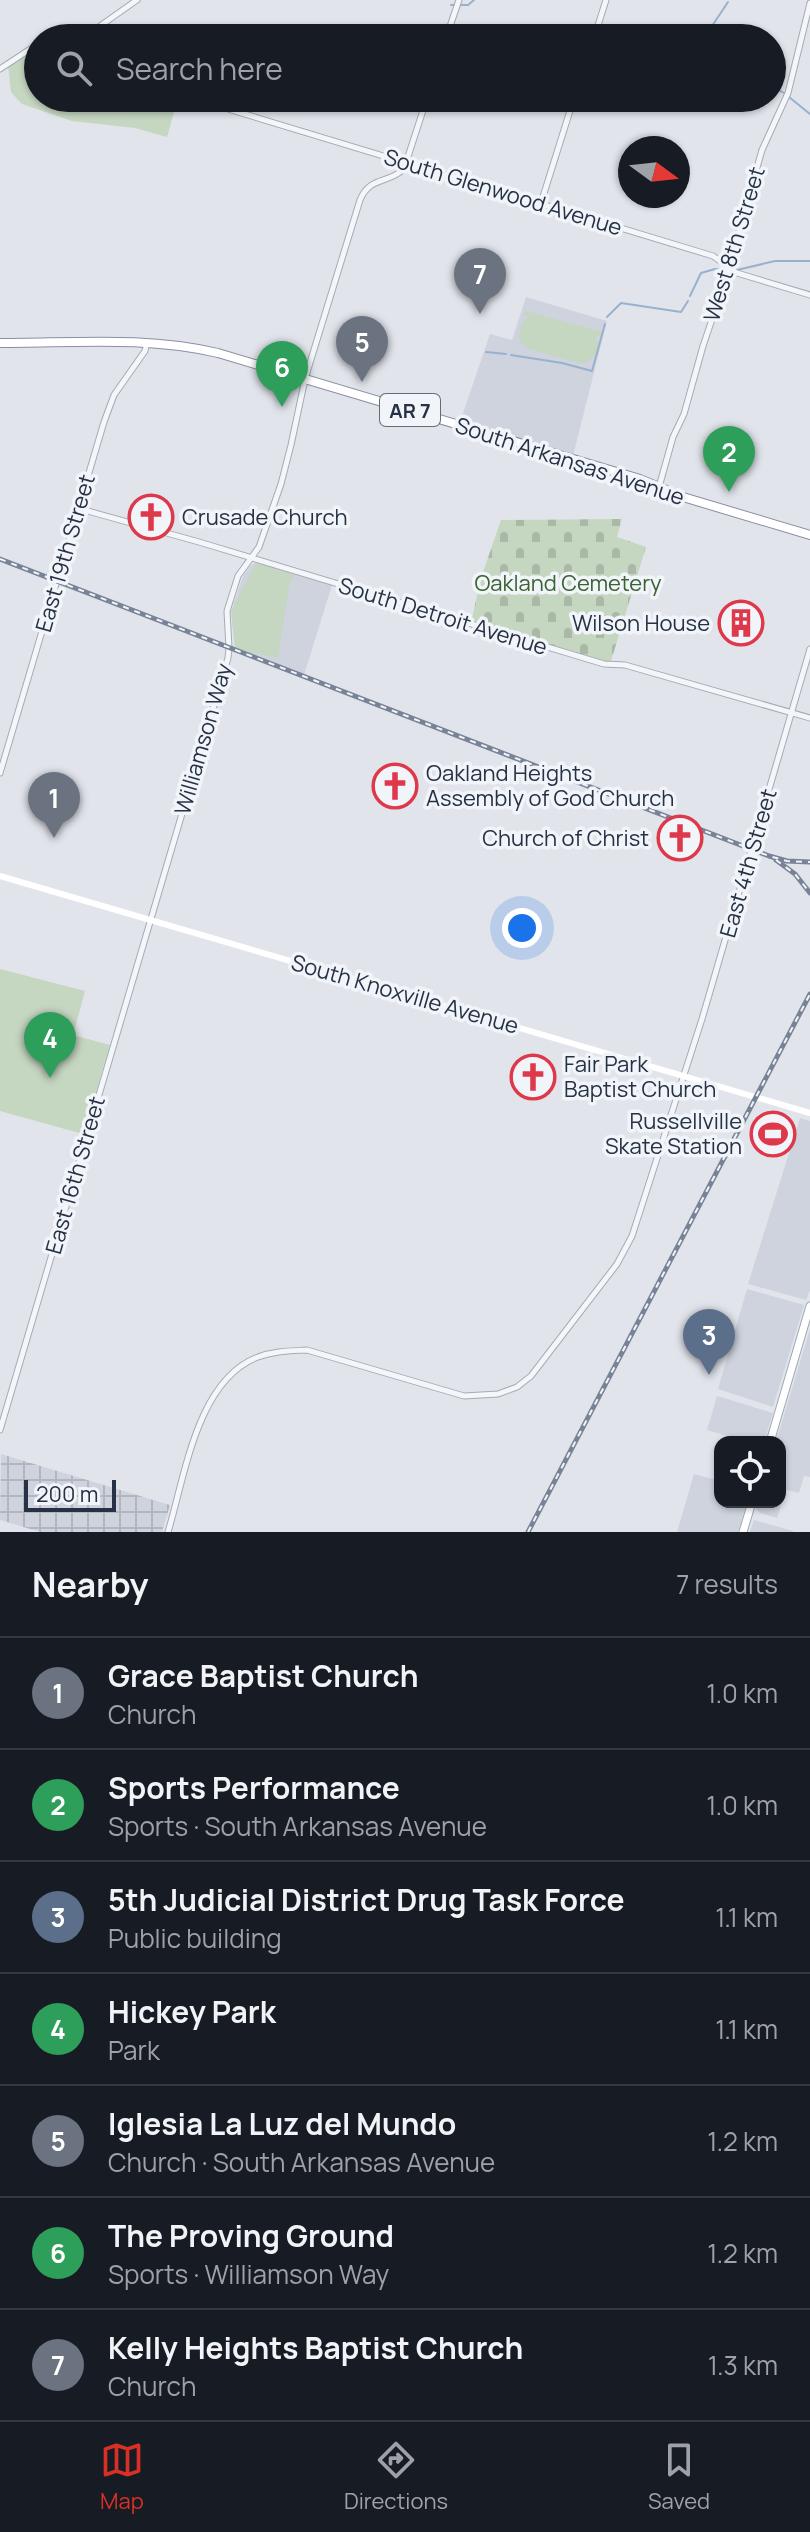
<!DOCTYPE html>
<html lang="en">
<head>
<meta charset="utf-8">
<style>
  :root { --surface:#171b24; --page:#20242c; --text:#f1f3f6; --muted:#9ea1a6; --line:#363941; --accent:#d93025 }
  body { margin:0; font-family:Manrope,sans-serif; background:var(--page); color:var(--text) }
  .controls { position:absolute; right:24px; bottom:24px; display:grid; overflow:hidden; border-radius:16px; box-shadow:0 2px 6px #0004 }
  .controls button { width:72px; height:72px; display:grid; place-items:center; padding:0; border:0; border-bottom:2px solid var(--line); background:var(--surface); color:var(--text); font:40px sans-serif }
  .compass { position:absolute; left:618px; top:136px; width:72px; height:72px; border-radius:50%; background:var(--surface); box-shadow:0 2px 6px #0004; rotate:105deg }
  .scale { position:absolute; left:24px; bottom:20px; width:92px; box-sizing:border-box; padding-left:8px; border:4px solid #273145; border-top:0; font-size:22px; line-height:28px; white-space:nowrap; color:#273145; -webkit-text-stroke:6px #f1f4f8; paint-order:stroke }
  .you { position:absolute; left:522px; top:928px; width:28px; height:28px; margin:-20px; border:6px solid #fff; border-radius:50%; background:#1a73e8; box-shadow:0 0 0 12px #1a73e833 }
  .badge { display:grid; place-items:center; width:52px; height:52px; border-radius:50%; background:var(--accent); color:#fff; font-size:26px; font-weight:700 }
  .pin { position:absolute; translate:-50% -66px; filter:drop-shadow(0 2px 4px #0008) }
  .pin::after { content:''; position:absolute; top:42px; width:28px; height:24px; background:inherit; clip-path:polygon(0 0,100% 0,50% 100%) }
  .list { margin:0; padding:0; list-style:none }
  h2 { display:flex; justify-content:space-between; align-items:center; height:104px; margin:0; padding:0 32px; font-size:34px }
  h2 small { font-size:26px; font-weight:400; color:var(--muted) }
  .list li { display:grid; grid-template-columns:52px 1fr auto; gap:24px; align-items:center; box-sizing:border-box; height:112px; padding:0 32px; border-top:2px solid var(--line) }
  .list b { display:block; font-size:30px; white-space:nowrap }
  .list p { margin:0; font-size:26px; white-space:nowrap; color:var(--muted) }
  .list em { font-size:26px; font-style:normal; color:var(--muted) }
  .icon { flex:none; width:44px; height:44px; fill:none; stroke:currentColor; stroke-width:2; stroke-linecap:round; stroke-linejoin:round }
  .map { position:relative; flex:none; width:810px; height:1532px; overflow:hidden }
  .search { position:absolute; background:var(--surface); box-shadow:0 2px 6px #0004; left:24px; right:24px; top:24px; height:88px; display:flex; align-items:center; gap:20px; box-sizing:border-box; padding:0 28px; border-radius:44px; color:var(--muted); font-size:30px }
  .sheet { height:888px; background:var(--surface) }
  nav { display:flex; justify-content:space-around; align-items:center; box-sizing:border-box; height:112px; border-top:2px solid var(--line); background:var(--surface); font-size:22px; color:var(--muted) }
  nav a { display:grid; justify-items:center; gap:4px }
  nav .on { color:var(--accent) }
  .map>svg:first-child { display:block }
  .built { fill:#ced3dd }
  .industrial { fill:url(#industrial-grid) }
  .cemetery { fill:url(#cemetery-stones) }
  .green { fill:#c5d6c1 }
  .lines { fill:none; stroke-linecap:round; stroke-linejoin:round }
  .stream { stroke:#98b1cf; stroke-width:2 }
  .tertiary-casing { stroke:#a5abb6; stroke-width:7 }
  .primary-casing { stroke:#9fa8b8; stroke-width:9 }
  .trunk-casing { stroke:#8691a4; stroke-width:10 }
  .tertiary { stroke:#f4f6f9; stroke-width:5 }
  .secondary { stroke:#fff; stroke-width:6 }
  .primary { stroke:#fff; stroke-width:7 }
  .trunk { stroke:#fff; stroke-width:8 }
  .rail-casing { stroke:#788397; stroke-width:5 }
  .rail { stroke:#f1f4f8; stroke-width:2; stroke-dasharray:6; stroke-linecap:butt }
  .labels { text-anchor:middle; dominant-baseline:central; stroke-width:7; stroke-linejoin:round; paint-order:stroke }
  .shield { fill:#f1f4f8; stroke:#646c7b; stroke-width:2 }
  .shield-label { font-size:20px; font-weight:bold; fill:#273145 }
  .street-label { font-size:22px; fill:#273145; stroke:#f1f4f8 }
  .poi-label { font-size:22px; fill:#273145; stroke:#f1f4f8; text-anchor:start }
  .park-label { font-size:22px; fill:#3a6233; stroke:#f1f4f8 }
</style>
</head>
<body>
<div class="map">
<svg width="810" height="1532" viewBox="0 0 810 1532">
  <defs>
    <pattern id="industrial-grid" width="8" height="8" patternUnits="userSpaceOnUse" patternTransform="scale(2)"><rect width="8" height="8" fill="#ced3dd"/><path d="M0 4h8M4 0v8" fill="none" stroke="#b1b6bf"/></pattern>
    <pattern id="cemetery-stones" width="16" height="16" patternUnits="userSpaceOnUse" patternTransform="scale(2)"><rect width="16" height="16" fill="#c5d6c1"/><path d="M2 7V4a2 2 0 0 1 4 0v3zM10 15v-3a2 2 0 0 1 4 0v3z" fill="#a9b8a7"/></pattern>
  </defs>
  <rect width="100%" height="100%" fill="#e1e4eb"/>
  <g class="built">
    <path d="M526,297L607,321L573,456L460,422L490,334L512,340Z"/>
    <path d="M257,562L332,585L304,675L236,648L232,623L233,605L243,576L251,565Z"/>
    <path d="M800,1118L810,1121V1290L806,1300L748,1284Z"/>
    <path d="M747,1289L804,1305L773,1407L718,1389Z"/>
    <path d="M810,1329V1477L804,1476L799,1493L786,1490L777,1518L760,1513L756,1509L758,1502H780V1442H776Z"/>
    <path d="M717,1396L773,1413L764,1442H748L707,1430Z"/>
    <path d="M694,1474L720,1481V1502H747L738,1532H677Z"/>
    <path d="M754,1520L793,1531V1532H750Z"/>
  </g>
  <path class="industrial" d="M1,1454L170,1505L162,1532H40L0,1520Z"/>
  <path class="cemetery" d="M622,519L617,537L646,547L611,661L606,662L471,623L481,578L501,520Z"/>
  <g class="green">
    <path d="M38,47V98H178L167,137L135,128L72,121L22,104L11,92L8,65Z"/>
    <path d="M525,311L603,332L602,337L596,336L599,346L595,356L582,364L529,349L522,344L519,337L521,325L529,317L524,315Z"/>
    <path d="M256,563L295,575L289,586L278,658L235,649L231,611Z"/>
    <path d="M0,969L85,991L73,1035L110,1045L83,1134L0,1111Z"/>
    <path d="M772,1121L781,1124L773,1151L769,1149L770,1145L765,1144Z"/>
  </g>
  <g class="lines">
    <g class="stream">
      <path d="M451,5H454"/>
      <path d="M461,5H468L474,0"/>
      <path d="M704,38L728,2"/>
      <path d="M772,86L784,93"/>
      <path d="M789,97L810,114"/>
      <path d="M737,270L775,261H810"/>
      <path d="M690,296L701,273L715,269L725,270"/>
      <path d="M607,317L621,303L681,312L688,301"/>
      <path d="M486,352L506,354"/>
      <path d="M511,355L562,363L592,371L605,324"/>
    </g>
    <g class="tertiary-casing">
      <g id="tertiary">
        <path d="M83,38L137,0"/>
        <path d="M446,38L459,0"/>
        <path d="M594,38L606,0"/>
        <path d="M0,69L38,44"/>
        <path d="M192,98L713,256L737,273L810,295"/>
        <path d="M541,203L574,98"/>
        <path d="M659,487L673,437L684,414L703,346L725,281L762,150L788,93L810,3"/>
        <path d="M77,508L199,542L604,664L625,665L810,718"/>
        <path d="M0,773L104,422L114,395L145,351L147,342"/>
        <path d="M0,1430L228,658L229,648L227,611L238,576L259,547L281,484L291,445L305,379L360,200C370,176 388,184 404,169L427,98"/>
        <path d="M168,1532C185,1476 197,1380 258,1357C274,1351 290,1351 307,1350L464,1396L498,1394L517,1387L531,1376L617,1264L632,1236L702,1019L810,649"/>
      </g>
    </g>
    <g class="primary-casing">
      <g id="primary">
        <path d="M770,1442L810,1306"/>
        <path d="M743,1532L752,1502"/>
      </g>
    </g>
    <g class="trunk-casing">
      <path id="trunk" d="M0,343C74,343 146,336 218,353L640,479L683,497L810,535"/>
    </g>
    <use href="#tertiary" class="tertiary"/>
    <path class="secondary" d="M0,876L810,1113"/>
    <use href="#primary" class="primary"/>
    <use href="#trunk" class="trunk"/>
    <g class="rail-casing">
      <g id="rail">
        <path d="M0,559L769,856L787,861L810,862"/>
        <path d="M776,860L795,874L810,893"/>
        <path d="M528,1532L810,994"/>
      </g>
    </g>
    <use href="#rail" class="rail"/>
  </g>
  <defs>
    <g id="church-ring" transform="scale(2.3)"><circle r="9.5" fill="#f1f4f8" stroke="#de384b" stroke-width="1.5"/><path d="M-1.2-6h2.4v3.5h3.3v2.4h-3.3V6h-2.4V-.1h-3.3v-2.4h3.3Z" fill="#de384b"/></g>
    <g id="building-ring" transform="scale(2.3)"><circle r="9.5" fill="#f1f4f8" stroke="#de384b" stroke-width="1.5"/><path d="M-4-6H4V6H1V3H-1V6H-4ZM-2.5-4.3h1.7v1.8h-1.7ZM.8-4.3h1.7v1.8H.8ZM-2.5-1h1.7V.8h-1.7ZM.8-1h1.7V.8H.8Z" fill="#de384b"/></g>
    <g id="stadium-ring" transform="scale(2.3)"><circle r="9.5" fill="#f1f4f8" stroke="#de384b" stroke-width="1.5"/><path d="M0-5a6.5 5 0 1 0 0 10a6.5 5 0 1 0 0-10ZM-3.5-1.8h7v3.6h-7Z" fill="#de384b"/></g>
  </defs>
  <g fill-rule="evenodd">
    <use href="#church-ring" x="151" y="517"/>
    <use href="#building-ring" x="741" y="623"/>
    <use href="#church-ring" x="395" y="786"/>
    <use href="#church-ring" x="680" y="838"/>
    <use href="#church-ring" x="533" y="1077"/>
    <use href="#stadium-ring" x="773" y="1134"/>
  </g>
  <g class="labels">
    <rect class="shield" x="380" y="394" width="60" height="32" rx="6"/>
    <g class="shield-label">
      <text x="410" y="410">AR 7</text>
    </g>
    <g class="street-label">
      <text transform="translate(503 192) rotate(17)">South Glenwood Avenue</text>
      <text transform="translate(734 244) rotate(-73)">West 8th Street</text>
      <text transform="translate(570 461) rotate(18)">South Arkansas Avenue</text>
      <text transform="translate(65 553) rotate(-74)">East 19th Street</text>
      <text transform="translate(443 616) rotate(17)">South Detroit Avenue</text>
      <text transform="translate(203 739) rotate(-74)">Williamson Way</text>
      <text transform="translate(748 863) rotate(-74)">East 4th Street</text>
      <text transform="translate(405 994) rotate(16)">South Knoxville Avenue</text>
      <text transform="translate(75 1175) rotate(-74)">East 16th Street</text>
    </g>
    <g class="poi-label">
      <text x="182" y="517">Crusade Church</text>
      <text x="710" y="623" text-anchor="end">Wilson House</text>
      <text x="426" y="773">Oakland Heights<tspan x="426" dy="25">Assembly of God Church</tspan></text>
      <text x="649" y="838" text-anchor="end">Church of Christ</text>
      <text x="564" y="1064">Fair Park<tspan x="564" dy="25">Baptist Church</tspan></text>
      <text x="742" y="1121" text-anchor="end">Russellville<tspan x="742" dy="25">Skate Station</tspan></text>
    </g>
    <g class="park-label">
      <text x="568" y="583">Oakland Cemetery</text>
    </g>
  </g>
</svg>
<div class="controls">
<button><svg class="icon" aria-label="locate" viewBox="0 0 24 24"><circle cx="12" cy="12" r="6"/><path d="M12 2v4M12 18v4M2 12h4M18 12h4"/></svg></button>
</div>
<svg class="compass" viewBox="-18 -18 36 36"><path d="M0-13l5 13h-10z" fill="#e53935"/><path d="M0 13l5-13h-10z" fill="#9ea1a6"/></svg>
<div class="scale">200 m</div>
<div class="you"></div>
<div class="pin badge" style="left:54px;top:838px;background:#6b7280">1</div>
<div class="pin badge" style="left:729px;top:492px;background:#2e9e5b">2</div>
<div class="pin badge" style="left:709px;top:1375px;background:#5c6f8a">3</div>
<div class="pin badge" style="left:50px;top:1078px;background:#2e9e5b">4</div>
<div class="pin badge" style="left:362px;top:382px;background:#6b7280">5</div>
<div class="pin badge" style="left:282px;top:407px;background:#2e9e5b">6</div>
<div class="pin badge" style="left:480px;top:314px;background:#6b7280">7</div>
<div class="search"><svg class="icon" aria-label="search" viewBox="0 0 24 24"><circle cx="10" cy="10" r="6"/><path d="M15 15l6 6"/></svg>Search here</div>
</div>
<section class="sheet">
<h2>Nearby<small>7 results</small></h2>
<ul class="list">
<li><span class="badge" style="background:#6b7280">1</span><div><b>Grace Baptist Church</b><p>Church</p></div><em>1.0 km</em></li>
<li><span class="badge" style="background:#2e9e5b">2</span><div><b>Sports Performance</b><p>Sports · South Arkansas Avenue</p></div><em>1.0 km</em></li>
<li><span class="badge" style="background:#5c6f8a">3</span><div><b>5th Judicial District Drug Task Force</b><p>Public building</p></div><em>1.1 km</em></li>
<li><span class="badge" style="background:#2e9e5b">4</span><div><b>Hickey Park</b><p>Park</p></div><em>1.1 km</em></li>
<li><span class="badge" style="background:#6b7280">5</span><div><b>Iglesia La Luz del Mundo</b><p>Church · South Arkansas Avenue</p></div><em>1.2 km</em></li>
<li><span class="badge" style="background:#2e9e5b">6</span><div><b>The Proving Ground</b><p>Sports · Williamson Way</p></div><em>1.2 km</em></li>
<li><span class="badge" style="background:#6b7280">7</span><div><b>Kelly Heights Baptist Church</b><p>Church</p></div><em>1.3 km</em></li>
</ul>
</section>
<nav>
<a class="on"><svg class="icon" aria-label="map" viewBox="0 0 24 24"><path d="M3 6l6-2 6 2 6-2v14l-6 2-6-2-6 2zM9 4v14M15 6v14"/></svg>Map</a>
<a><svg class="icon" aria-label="directions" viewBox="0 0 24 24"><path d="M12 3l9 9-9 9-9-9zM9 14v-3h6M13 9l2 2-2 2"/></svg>Directions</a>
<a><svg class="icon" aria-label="saved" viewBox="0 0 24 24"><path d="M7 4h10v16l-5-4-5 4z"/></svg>Saved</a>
</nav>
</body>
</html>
